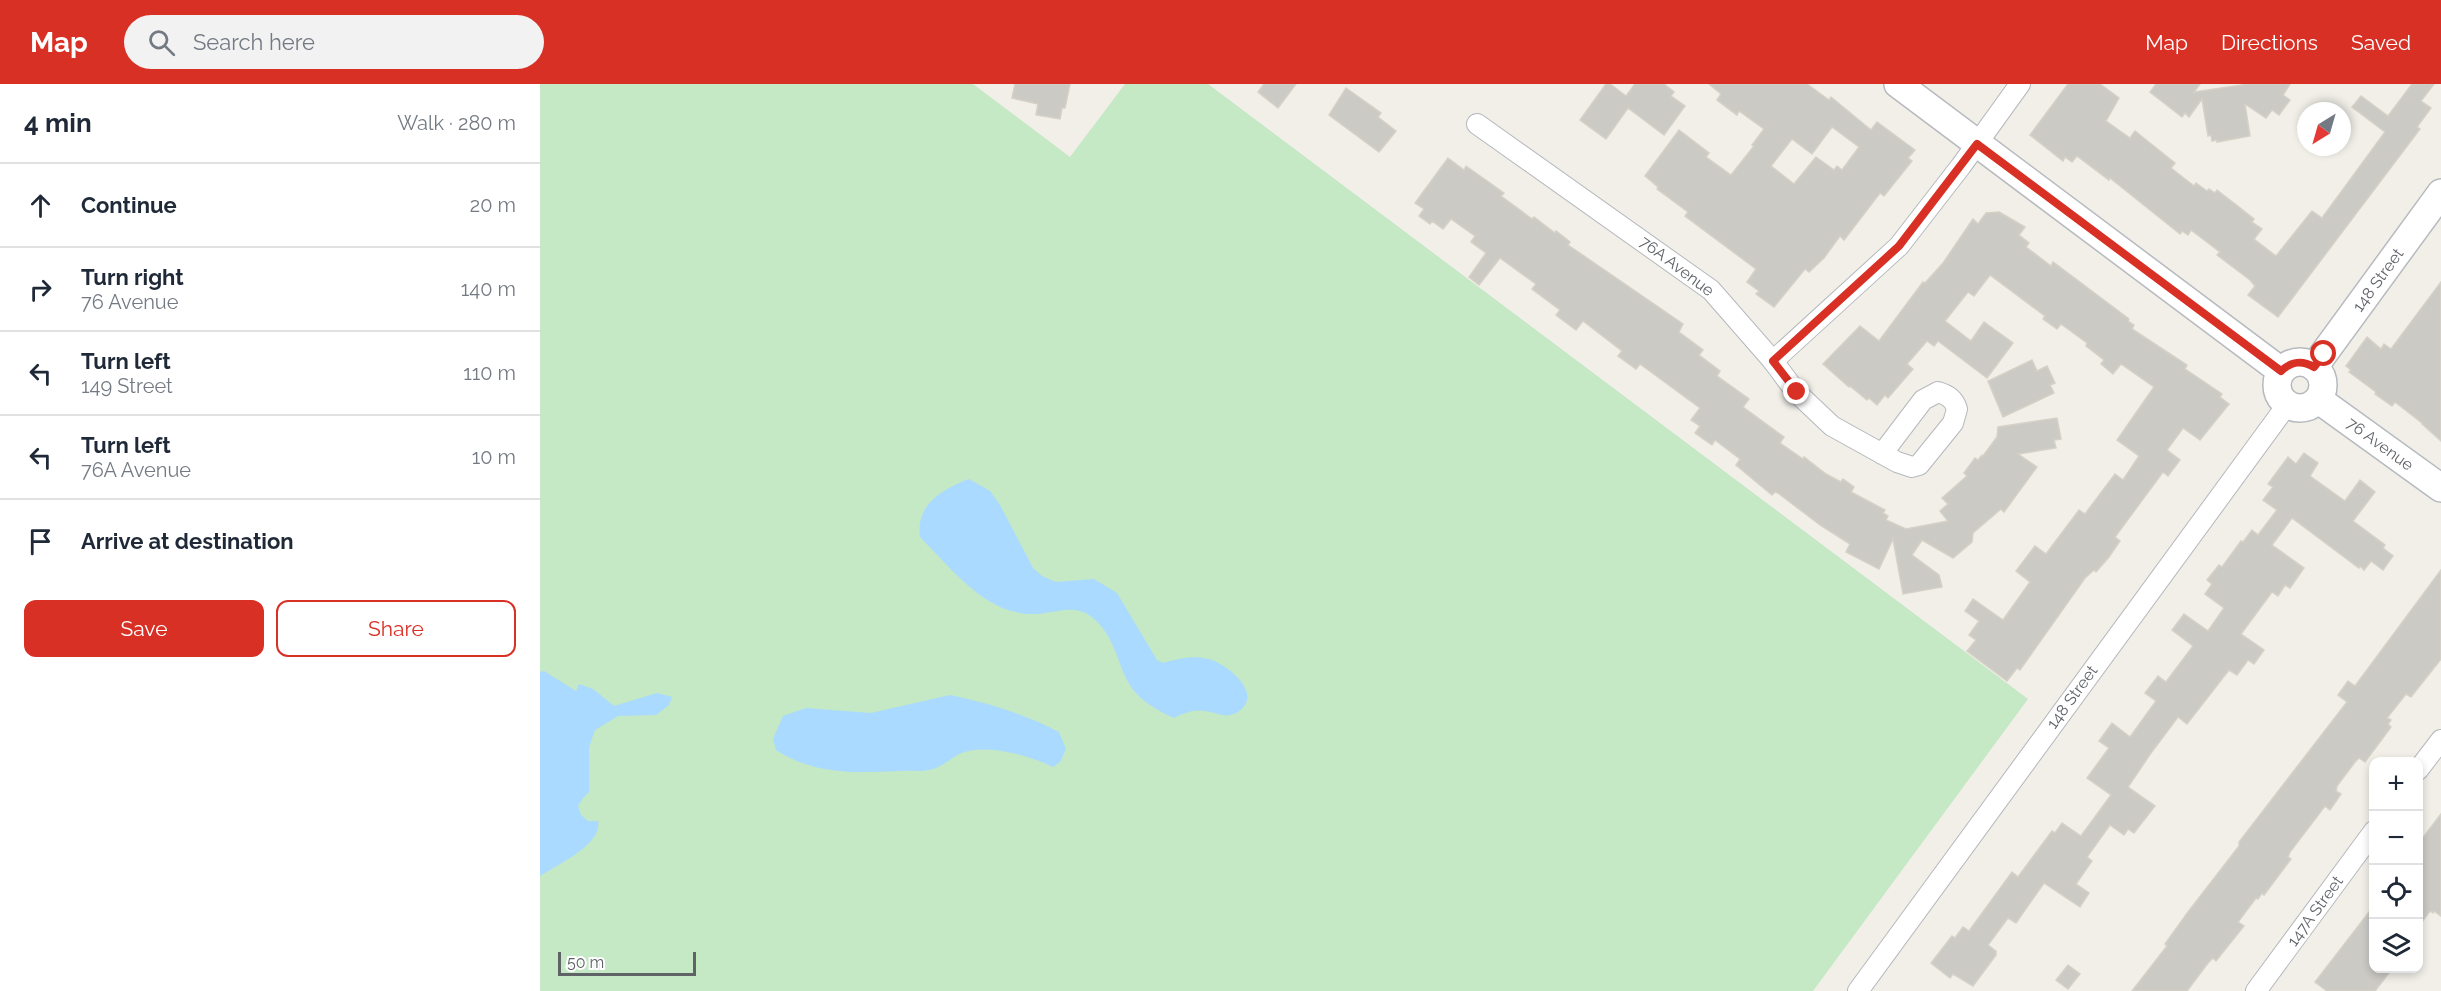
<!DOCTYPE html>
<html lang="en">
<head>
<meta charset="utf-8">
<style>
  :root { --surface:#fff; --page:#f2f2f3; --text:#1f2937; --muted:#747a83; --line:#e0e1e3; --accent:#d93025 }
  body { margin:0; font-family:Raleway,sans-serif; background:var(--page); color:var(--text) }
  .controls { position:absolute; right:18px; bottom:18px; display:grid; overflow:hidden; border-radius:12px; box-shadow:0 3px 9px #0003 }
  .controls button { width:54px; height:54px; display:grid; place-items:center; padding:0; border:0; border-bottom:2px solid var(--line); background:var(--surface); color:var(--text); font:30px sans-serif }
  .compass { position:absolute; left:1757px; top:18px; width:54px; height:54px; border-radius:50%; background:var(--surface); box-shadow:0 3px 9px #0003; rotate:217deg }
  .scale { position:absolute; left:18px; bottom:15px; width:138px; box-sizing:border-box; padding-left:6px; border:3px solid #5f6368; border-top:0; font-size:16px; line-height:21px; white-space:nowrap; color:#5f6368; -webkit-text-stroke:4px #fff; paint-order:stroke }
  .stop { position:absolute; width:18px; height:18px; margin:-14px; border:4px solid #d93025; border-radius:50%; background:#fff }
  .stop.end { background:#d93025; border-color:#fff; box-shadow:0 2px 6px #0008 }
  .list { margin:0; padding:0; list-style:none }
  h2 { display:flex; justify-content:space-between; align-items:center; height:78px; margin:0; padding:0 24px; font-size:26px }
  h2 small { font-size:20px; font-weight:400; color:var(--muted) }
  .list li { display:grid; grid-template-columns:39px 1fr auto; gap:18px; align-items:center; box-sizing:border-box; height:84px; padding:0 24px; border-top:2px solid var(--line) }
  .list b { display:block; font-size:22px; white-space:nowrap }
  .list p { margin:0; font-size:20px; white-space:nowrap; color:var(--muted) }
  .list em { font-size:20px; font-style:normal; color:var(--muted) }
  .actions { display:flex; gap:12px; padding:18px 24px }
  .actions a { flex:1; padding:14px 0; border:2px solid var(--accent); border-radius:12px; text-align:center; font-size:21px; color:var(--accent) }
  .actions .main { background:var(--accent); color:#fff }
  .icon { flex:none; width:33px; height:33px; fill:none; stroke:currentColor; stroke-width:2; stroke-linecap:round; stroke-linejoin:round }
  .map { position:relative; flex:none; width:1901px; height:907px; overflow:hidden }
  header { display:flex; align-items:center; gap:36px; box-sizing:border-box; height:84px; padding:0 30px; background:var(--accent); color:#fff }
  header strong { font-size:28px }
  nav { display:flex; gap:33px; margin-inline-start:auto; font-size:21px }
  .search { width:420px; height:54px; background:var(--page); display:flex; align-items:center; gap:15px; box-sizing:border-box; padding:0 21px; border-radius:33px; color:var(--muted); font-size:22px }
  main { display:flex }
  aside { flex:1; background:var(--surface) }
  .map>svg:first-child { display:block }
  .green { fill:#c5e8c5 }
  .water { fill:#aadaff }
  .building { fill:#cccac5; stroke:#d6d1c6; stroke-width:1.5; fill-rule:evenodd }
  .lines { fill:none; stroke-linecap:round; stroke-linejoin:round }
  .street-casing { stroke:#b5b8bc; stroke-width:22 }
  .secondary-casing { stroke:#b6babf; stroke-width:30 }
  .street { stroke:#fff; stroke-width:20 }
  .secondary { stroke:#fff; stroke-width:27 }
  .route { stroke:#d93025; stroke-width:8 }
  .labels { text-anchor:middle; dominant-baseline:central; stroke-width:4.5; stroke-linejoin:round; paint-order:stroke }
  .street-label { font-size:16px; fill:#5f6368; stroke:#fff }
</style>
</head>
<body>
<header>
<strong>Map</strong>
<div class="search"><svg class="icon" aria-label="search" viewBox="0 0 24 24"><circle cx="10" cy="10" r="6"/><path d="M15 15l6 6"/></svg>Search here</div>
<nav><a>Map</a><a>Directions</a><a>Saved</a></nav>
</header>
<main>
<aside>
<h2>4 min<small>Walk · 280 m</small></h2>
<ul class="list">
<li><svg class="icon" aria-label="ahead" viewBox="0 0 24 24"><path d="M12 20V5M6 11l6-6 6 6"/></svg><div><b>Continue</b></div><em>20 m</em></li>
<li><svg class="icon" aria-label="right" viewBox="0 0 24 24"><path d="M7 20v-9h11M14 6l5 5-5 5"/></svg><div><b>Turn right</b><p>76 Avenue</p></div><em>140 m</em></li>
<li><svg class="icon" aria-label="left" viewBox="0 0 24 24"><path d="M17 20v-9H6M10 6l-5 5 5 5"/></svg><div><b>Turn left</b><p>149 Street</p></div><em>110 m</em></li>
<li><svg class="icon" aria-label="left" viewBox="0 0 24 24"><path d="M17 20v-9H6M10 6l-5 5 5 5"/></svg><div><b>Turn left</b><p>76A Avenue</p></div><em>10 m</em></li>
<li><svg class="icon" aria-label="arrive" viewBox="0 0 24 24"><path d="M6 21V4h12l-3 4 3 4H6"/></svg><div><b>Arrive at destination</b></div></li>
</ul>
<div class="actions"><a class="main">Save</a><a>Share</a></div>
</aside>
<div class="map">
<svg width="1901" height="907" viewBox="0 0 1901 907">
  <rect width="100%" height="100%" fill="#f1efe8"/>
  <path class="green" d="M0,0H433L530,73L585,0H668L1488,615L1273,907H0Z"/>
  <g class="water">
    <path d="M429,395L450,407L460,421L493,484L502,492L516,498L554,495L577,509L617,576L623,579C638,575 652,571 668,575C687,579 727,612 696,629C685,635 676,628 665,627C654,625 644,629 634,634C616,626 598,616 588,598C575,573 574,549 549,531C531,519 510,531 491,530C444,529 411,484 380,453C376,420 401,406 429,395Z"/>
    <path d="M4,587L36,607L39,600L53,605L74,622L117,609L132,613L129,621L116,631L78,632L55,646L49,663V708L43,714L38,722L41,731L48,737H58C63,760 17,781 0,792V588Z"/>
    <path d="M410,611C449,619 484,630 519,648L526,665L520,678L513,683C490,672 450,660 424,668C412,672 401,685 388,686C379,688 369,686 360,687C317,689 274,691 236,666L233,655L243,632L266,624L331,629Z"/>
  </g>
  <g class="building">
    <path d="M475,0H530L525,24H522L520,35L496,31L498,20L472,14Z"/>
    <path d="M724,0H756L738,24L718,8Z"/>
    <path d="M1066,0H1070L1086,12L1095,0H1124L1134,8L1131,12L1145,22L1124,51L1088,24L1066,55L1040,36Z"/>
    <path d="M1169,0H1267L1289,16L1291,13L1331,46L1337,38L1375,66L1368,74L1372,77L1344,112L1340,109L1304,156L1300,152L1284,174L1269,188L1265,185L1234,223L1216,210L1219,207L1207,198L1216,185L1145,132L1148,128L1117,105L1118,103L1105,92L1139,46L1169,69L1166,73L1191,91L1214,62L1212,61L1224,45L1199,27L1197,31L1177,16L1181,10ZM1292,43L1319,63L1302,86L1297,82L1294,86L1276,73L1254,100L1231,82L1252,55L1272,70Z"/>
    <path d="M1528,0H1560L1579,14L1566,37L1590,54L1595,47L1635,79L1631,84L1654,102L1656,99L1667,107L1669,105L1675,109L1677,106L1699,123L1714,135L1712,138L1722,145L1714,155L1736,172L1772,127L1782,134L1845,48L1812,23L1821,12L1848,32L1872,0H1894L1881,17L1891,24L1877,43L1880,45L1738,233L1708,211L1715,202L1710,196L1677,171L1680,168L1651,146L1648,151L1642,147L1640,150L1570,94L1569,96L1537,72L1532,78L1525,73L1523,77L1490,51Z"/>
    <path d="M1616,0H1660L1654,8L1709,0H1750L1743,11L1750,16L1739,31L1732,26L1726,34L1705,20L1710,52L1677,58V56L1672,57L1671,51L1668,52L1662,15L1649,33L1645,29L1642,33L1610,8Z"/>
    <path d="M806,4L841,29L838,33L856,47L839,68L789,31Z"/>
    <path d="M908,74L924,86L926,82L950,99L964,109L961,112L992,135L994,133L1015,149L1016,147L1030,158L1028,161L1143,240L1139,248L1163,266L1159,271L1180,287L1177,292L1209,315L1203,323L1244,353L1240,359L1263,375L1264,373L1286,390L1301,398L1303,395L1314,403L1311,408L1345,426L1343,429L1348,432L1346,436L1366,445L1408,437L1400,427L1408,420L1402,414L1427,392L1424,389L1435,374L1438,376L1442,371L1443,372L1457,353L1458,343L1517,334L1521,355L1514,356L1516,364L1478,370L1497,383L1464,428L1461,425L1433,449L1432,458L1413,474L1382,456L1372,471L1399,491L1402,503L1363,510L1353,455L1339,485L1306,468L1310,460L1280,441L1238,409L1235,408L1232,411L1196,381L1200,375L1175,356L1172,361L1155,349L1160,342L1151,336L1160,324L1100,280L1096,285L1078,272L1082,267L1043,237L1036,246L1016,231L1020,226L992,205L996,200L960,174L939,201L929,193L946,169L931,158L935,152L911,135L903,145L892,137L890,140L879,132L884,125L875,119Z"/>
    <path d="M1459,128L1485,143L1479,151L1489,159L1486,163L1511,182L1513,178L1589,235L1588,237L1594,241L1592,245L1647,281L1645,285L1682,310L1680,313L1689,320L1660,356L1643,344L1627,366L1640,376L1628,392L1623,388L1575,453L1580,457L1569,473L1556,488L1554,486L1545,494L1480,586L1477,584L1467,597L1427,567L1436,556L1429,551L1439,537L1425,527L1433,515L1463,536L1490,498L1476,487L1495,462L1506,470L1539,426L1545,430L1575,390L1583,396L1599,372L1577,356L1614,303L1581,280L1573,290L1561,280L1564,276L1546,262L1547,259L1521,240L1517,245L1503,235L1505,232L1450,191L1434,212L1428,208L1405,237L1431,257L1444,238L1473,259L1447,294L1398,257L1394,262L1387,257L1367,280L1373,285L1348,314L1345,311L1337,321L1329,314L1327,316L1310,302L1309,303L1283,280L1320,242L1339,257L1383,198L1385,199L1403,179L1433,135L1438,140L1446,129Z"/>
    <path d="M1901,198V357L1882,340V339L1855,318L1852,322L1835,310L1836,308L1809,288L1811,286L1806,282L1827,253L1841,265L1844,260L1851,265Z"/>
    <path d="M1492,276L1497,287L1507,282L1515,299L1510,301L1514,309L1463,333L1448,297Z"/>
    <path d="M1764,369L1778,379L1770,392L1805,417L1820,396L1835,408L1813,437L1845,461L1843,464L1853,472L1843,486L1831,477L1824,486L1820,482L1819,484L1752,434L1732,461L1764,484L1750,504L1745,501L1738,512L1732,508L1701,550L1724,566L1714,580L1708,576L1697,591L1689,586L1647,640L1638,633L1611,669L1588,703L1615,722L1594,749L1588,745L1584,751L1570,741L1547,773L1552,777L1536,800L1549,809L1540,823L1504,799L1476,839L1468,834L1448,861L1456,867V871L1433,902L1413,890L1410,894L1391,879L1412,852L1415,854L1423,843L1429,847L1472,788L1478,793L1512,747L1515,749L1522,739L1541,752L1571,711L1547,694L1569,664L1559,657L1572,639L1590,653L1616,617L1605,609L1618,592L1626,598L1653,562L1632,546L1644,530L1668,547L1684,524L1665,510L1672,500L1667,496L1679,481L1682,483L1701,457L1703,458L1712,446L1718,451L1737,426L1723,416L1733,403L1728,400L1748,373L1756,380Z"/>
    <path d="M1901,486V575L1871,613L1866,610L1847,634L1851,636L1848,640L1851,643L1825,678L1819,674L1815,678L1797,702L1796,707L1801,710L1790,726L1785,722L1750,768L1748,773L1751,775L1724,811L1722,809L1718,815L1716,814L1698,838L1704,842L1676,877L1673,874L1668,879L1647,907H1592L1627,862L1625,860L1648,828L1699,762V758L1807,618L1798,611L1808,597L1815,602Z"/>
    <path d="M1901,730V832L1894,827L1893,829L1890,827L1878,843V760Z"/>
    <path d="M1833,823V885H1852L1835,907H1787L1775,898Z"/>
    <path d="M1528,881L1540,890L1528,905L1516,896Z"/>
  </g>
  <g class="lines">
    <g class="street-casing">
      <g id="street">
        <path d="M937,40L1171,206L1233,277L1256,308L1292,342L1357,378L1372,383L1379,381L1413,339L1417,325C1414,315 1408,311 1398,308L1383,316L1342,370"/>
        <path d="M1233,277L1359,162L1421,82L1480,0"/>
        <path d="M1878,686L1901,656"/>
        <path d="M1318,907L1747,321"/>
        <path d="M1716,907L1834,747"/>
      </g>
    </g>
    <g class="secondary-casing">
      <g id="secondary">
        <path d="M1358,0L1741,287"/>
        <circle cx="1760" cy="301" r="23"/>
        <path d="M1774,283L1901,109"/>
        <path d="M1779,316L1901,404"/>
      </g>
    </g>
    <use href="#street" class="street"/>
    <use href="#secondary" class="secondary"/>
  </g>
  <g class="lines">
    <path class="route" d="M1257,308L1233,277L1359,162L1437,60L1741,287C1752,277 1762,276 1774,283L1784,270"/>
  </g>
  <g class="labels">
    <g class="street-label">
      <text transform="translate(1137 182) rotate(37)">76A Avenue</text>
      <text transform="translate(1838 196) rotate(-54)">148 Street</text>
      <text transform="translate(1840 360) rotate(36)">76 Avenue</text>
      <text transform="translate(1532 613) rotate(-54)">148 Street</text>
      <text transform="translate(1775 827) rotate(-54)">147A Street</text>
    </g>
  </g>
</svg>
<div class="controls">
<button>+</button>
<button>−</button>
<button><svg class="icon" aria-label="locate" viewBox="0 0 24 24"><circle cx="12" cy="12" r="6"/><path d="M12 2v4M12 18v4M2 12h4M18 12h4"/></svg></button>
<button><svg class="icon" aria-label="layers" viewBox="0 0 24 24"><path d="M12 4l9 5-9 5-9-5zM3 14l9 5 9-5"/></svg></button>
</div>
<svg class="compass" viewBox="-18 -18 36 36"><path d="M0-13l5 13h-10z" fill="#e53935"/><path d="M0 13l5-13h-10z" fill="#747a83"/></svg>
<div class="scale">50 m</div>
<div class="stop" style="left:1784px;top:270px"></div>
<div class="stop end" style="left:1257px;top:308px"></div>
</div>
</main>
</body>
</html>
